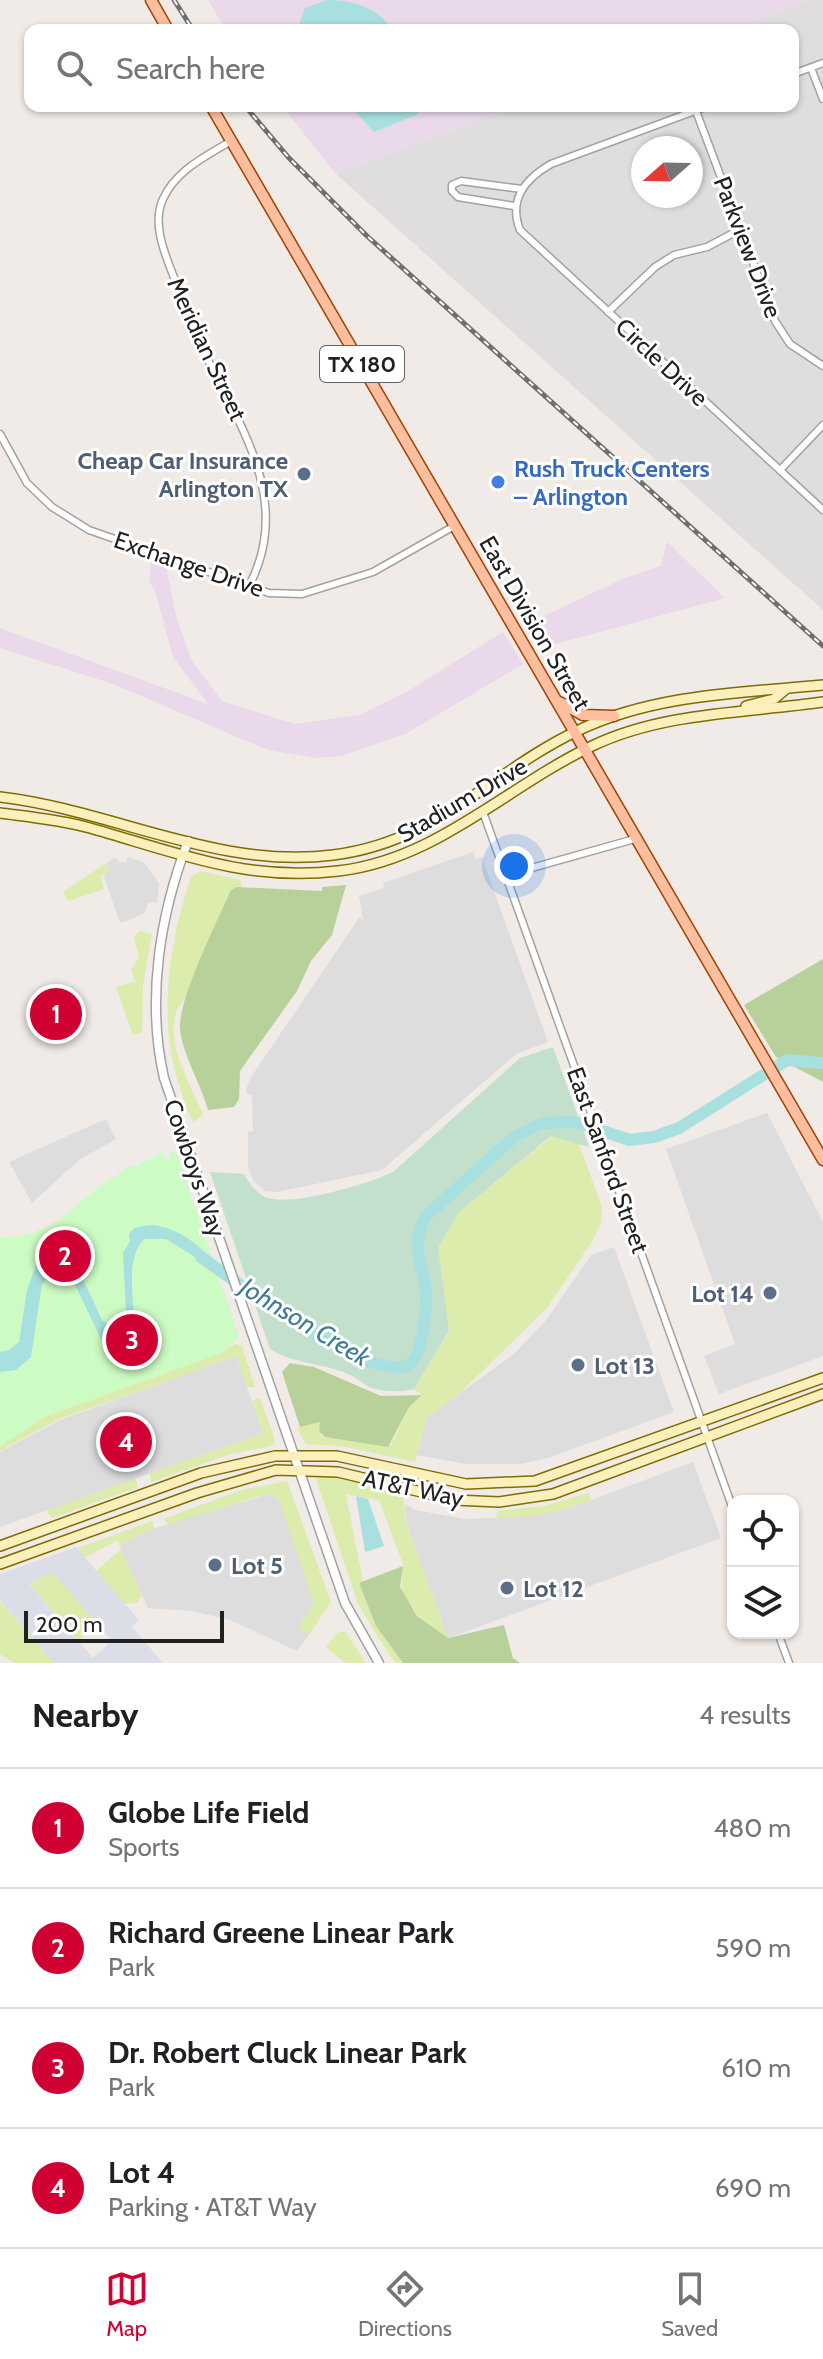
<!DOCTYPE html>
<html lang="en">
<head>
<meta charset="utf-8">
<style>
  :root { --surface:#fff; --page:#f6f6f6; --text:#202124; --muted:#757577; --line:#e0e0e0; --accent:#d10032 }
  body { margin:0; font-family:Cabin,sans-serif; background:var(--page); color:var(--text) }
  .controls { position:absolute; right:24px; bottom:24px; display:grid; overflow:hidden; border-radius:16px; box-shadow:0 2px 6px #0004 }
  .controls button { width:72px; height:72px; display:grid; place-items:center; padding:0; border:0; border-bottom:2px solid var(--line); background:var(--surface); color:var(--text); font:40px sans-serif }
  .compass { position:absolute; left:631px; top:136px; width:72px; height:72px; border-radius:50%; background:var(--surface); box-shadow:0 2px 6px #0004; rotate:250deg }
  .scale { position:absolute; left:24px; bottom:20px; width:200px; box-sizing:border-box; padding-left:8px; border:4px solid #212121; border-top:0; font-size:22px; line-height:28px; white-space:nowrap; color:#212121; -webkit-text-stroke:6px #fff; paint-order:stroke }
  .you { position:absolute; left:514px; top:866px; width:28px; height:28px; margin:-20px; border:6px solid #fff; border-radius:50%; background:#1a73e8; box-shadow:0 0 0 12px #1a73e833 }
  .badge { display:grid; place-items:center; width:52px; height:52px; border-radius:50%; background:var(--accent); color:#fff; font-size:26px; font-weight:700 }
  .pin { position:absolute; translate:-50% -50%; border:4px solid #fff; box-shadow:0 2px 8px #0006 }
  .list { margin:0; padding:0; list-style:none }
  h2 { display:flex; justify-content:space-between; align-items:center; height:104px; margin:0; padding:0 32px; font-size:34px }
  h2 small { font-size:26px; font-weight:400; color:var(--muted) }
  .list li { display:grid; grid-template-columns:52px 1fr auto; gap:24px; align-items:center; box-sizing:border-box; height:120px; padding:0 32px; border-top:2px solid var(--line) }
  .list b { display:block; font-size:30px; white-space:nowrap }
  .list p { margin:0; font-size:26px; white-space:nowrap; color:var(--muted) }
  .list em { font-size:26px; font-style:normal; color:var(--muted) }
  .icon { flex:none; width:44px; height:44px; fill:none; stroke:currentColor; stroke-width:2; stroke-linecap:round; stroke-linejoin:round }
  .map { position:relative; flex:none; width:823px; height:1663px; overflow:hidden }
  .search { position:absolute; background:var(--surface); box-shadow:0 2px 6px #0004; left:24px; right:24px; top:24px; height:88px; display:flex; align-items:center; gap:20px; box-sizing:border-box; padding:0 28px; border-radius:16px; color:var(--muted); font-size:30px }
  .sheet { height:584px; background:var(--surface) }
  nav { display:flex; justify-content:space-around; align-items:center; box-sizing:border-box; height:112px; border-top:2px solid var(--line); background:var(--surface); font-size:22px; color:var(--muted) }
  nav a { display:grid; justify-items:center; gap:4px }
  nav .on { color:var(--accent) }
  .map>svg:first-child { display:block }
  .residential { fill:#dfddde; fill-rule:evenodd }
  .industrial { fill:#e9d9ea }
  .grass { fill:#dbecac }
  .forest { fill:#b8d19b }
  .wetland { fill:#c3e0cc }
  .park { fill:#cdfbc4 }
  .parking { fill:#ddd }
  .plaza { fill:#dbdee7; fill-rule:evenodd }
  .water { fill:#a7e0df }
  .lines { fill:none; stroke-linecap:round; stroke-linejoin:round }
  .river { stroke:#a7e0df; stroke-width:12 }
  .minor-casing { stroke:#a2a2a2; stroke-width:9 }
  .tertiary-casing { stroke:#a2a2a2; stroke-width:11 }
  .secondary-casing { stroke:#7d6d02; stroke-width:12 }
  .primary-casing { stroke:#9d4400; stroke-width:13 }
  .minor { stroke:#fff; stroke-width:6 }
  .tertiary { stroke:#fff; stroke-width:8 }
  .secondary { stroke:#fbefbb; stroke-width:9 }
  .primary { stroke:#febe9f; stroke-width:10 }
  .rail-casing { stroke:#6f6f6f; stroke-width:5 }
  .rail { stroke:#fff; stroke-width:2; stroke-dasharray:6; stroke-linecap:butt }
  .service-dot { fill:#5c6f8a; stroke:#fff; stroke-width:3 }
  .shop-dot { fill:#3f7fe0; stroke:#fff; stroke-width:3 }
  .labels { text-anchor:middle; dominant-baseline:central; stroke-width:6; stroke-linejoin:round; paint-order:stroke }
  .shield { fill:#fff; stroke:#646464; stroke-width:2 }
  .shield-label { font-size:22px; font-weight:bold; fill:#212121 }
  .street-label { font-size:24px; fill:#212121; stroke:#fff }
  .service-label { font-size:24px; font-weight:bold; fill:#4e5e75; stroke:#fff; text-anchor:start }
  .shop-label { font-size:24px; font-weight:bold; fill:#366cbe; stroke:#fff; text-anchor:start }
  .water-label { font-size:26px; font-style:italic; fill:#3e7d93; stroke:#fff }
</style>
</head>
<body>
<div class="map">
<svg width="823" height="1663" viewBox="0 0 823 1663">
  <rect width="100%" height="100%" fill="#f1ebe7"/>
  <path class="residential" d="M809,0H823V610L335,173L519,106H793V30H727ZM643,148H691V196H643Z"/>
  <g class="industrial">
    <path d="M208,0H809L727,30H226Z"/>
    <path d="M282,106H519L335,173Z"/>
    <path d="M667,542L725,598L541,648L529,623L627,577L661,566Z"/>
    <path d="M151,562L166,566L176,616L192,661L222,701L295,724L359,715L408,691L503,632L523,664L407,733L342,756L316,758L268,750L113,684L0,648V628L208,704L173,657L156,594L149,580Z"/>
  </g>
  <g class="grass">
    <path d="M105,864L110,871L100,876L104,889L68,901L63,892Z"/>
    <path d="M201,871L240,880L242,887L231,890L189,995C153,1023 189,1082 203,1114L194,1122C187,1113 184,1100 180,1088C157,1019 169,943 191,877Z"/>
    <path d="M140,931L152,934L143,985L142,1032L133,1035L116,987L135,981L131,970L139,957L134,937Z"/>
    <path d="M552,1136L579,1144L602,1207L601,1222L593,1240L547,1308L461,1392L427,1417L415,1462L341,1446L306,1444L297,1428L321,1422V1436L325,1437L391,1445L409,1407L422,1395L414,1389L449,1332L437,1249L458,1213Z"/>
    <path d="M235,1344L242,1346L255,1387H247L236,1357L59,1419L0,1451V1446L46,1416L221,1353Z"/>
    <path d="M260,1398L275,1440L272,1446L231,1454L151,1482L150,1473L263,1433L252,1401Z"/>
    <path d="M325,1476L368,1483L403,1495L406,1522L448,1638L423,1622L401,1591L403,1564L379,1500L346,1494L363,1582L359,1583L376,1626L403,1663H396L390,1656L358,1604L316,1479Z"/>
    <path d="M135,1478L138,1487L52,1518L48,1513V1509Z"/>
    <path d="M287,1481L331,1602L309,1635L299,1629L279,1501L269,1494L256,1497L169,1526L163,1519L241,1490Z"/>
    <path d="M589,1493L591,1500C562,1511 527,1523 496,1519L497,1511L544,1506Z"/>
    <path d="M152,1521L155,1531L122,1547L142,1596L137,1603L125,1604L96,1571L121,1549L118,1540L84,1558L78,1548Z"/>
    <path d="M52,1571L97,1624L78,1641L29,1583Z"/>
    <path d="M0,1601L54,1663H14L0,1654Z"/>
    <path d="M344,1631L346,1632L366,1663H345L326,1647L337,1633Z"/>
  </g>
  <g class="forest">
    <path d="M346,885L332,935L311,961L297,991L240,1071L239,1099L234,1107L208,1110C201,1084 181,1051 180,1028C178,1000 218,919 231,890L237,887L322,891V887Z"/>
    <path d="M823,959V1082L776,1057L744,1005Z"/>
    <path d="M290,1363L314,1367L381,1396L422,1395L409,1407L388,1447L325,1437L319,1431L320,1422L300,1427L282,1372Z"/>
    <path d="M403,1566L400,1587L417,1616L448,1638L504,1625L513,1658L520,1663H403L376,1626L359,1583Z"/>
  </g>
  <path class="wetland" d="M553,1047L589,1147L551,1136L458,1213L438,1248L449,1331L414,1389C401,1392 389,1392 376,1389C366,1387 358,1378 348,1374C323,1363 293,1364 270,1349L210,1172L244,1174C249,1183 256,1192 265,1197C288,1208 371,1183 393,1172L520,1058Z"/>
  <path class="park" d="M176,1151L239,1338L221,1353L46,1416L0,1446V1237C47,1238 64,1216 95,1190C107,1181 120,1174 131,1165L134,1167L162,1152L166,1160L171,1158L169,1153Z"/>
  <g class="parking">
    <path d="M473,852L476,859L482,857L548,1042L516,1054L382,1170L277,1192L265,1191L254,1181L248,1168V1132L253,1131L252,1095L247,1094L246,1090L251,1077L359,918L363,920L359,896L384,888L383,883Z"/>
    <path d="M115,857L119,862H126L128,857L145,863L159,884L157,903L149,902L144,913L125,922H120L103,874L110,871L106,864Z"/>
    <path d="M767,1113L823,1222V1356L719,1394L704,1356L735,1344L666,1149Z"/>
    <path d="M106,1119L116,1139L79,1160L32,1203L9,1162Z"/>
    <path d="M614,1247L674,1412L548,1458L520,1464H466L417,1455L427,1417L514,1354L547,1319L591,1255Z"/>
    <path d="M236,1356L263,1433L0,1527V1452L60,1420Z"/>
    <path d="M693,1462L721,1538L448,1638L406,1522L405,1504L416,1510L465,1519L537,1516L570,1508Z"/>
    <path d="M269,1494L279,1500L314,1604L298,1627L309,1635L297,1651L230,1620L192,1611L148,1608L121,1549L123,1543L155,1528Z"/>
  </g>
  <path class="plaza" d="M76,1547L139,1620L132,1627L163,1663H54L0,1600V1574ZM52,1572L112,1641L93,1658L29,1584Z"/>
  <g class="water">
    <path d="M327,0C354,0 378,8 393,30H297L305,8Z"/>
    <path d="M350,106H424V107L416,115L374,132Z"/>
    <path d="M149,1225C173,1225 208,1247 215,1269L166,1239H144C123,1262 136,1303 134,1332L130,1341C119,1348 108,1346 100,1337L68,1270L58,1269L42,1284L31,1357L16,1370L0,1372V1352L9,1350L19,1342L27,1290L39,1257L55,1250L72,1256L102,1320L116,1330L123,1325L126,1315L123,1253L130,1241L129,1234L134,1228Z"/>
    <path d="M356,1496L368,1499L384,1546L365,1552Z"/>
  </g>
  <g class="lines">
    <path class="river" d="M201,1257C235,1281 370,1382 407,1366C422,1359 425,1318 426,1303C428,1267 406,1252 426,1216L514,1137L542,1123L575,1122L630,1140L654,1137L679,1128L787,1060L823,1063"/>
    <g class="minor-casing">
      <g id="minor">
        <path d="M811,68L823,99"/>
        <path d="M793,74L823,63"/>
        <path d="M708,106L551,164C525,179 508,199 520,230L823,510"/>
        <path d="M696,111L775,321L790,344L823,366"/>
        <path d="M231,141C205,157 176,170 163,199C152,223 164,252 173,275C183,299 191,325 202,348C239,425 294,500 249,586"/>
        <path d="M514,206L458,197L452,191V185L461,181L522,189"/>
        <path d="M608,312L655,267L674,255L707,247L741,229"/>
        <path d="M0,434L27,483L52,507L89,530L269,593L302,594L373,572L456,525"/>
        <path d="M781,469L823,425"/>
        <path d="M483,812L733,1509"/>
        <path d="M507,875L638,838"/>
        <path d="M778,1633L789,1663"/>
      </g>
    </g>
    <g class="tertiary-casing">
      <path id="tertiary" d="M188,841C160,915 146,999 164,1078L345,1603L379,1663"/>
    </g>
    <g class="secondary-casing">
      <g id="secondary">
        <path d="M746,706L774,699L786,689"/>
        <path d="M0,797C112,810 219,870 333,855C438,842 490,772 579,730C655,694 741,693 823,685"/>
        <path d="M0,813C30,817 61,820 90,828C175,852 246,882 338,871C436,860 506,787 592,746C663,712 746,713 823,702"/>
        <path d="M0,1546L201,1473L275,1456H337L466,1484L535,1481L823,1378"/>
        <path d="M0,1564L197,1493L276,1470L338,1472L455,1500L499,1502L553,1494L823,1394"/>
      </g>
    </g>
    <g class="primary-casing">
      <g id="primary">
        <path d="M151,0L168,30"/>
        <path d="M211,106L823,1160"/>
        <path d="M559,702L583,715L614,716"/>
      </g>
    </g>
    <use href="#minor" class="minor"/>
    <use href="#tertiary" class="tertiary"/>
    <use href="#secondary" class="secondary"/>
    <use href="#primary" class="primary"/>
    <g class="rail-casing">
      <g id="rail">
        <path d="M174,0L193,30"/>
        <path d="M245,106L289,158L367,236L823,646"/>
      </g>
    </g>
    <use href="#rail" class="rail"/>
  </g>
  <g class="service-dot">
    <circle cx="304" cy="474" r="8"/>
    <circle cx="770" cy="1293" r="8"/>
    <circle cx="578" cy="1365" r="8"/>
    <circle cx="215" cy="1565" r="8"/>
    <circle cx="507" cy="1588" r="8"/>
  </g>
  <circle class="shop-dot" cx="498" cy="482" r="8"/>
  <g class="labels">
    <rect class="shield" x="320" y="346" width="84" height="36" rx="6"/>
    <g class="shield-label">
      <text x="362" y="364">TX 180</text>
    </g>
    <g class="street-label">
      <text transform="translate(748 247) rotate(69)">Parkview Drive</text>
      <text transform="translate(207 349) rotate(65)">Meridian Street</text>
      <text transform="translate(662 362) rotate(43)">Circle Drive</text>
      <text transform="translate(189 564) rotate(19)">Exchange Drive</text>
      <text transform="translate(535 623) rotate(60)">East Division Street</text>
      <text transform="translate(462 800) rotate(-30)">Stadium Drive</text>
      <text transform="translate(608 1160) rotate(70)">East Sanford Street</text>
      <text transform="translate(195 1168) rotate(71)">Cowboys Way</text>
      <text transform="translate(413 1488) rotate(12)">AT&amp;T Way</text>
    </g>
    <g class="service-label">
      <text x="288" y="460" text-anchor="end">Cheap Car Insurance<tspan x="288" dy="28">Arlington TX</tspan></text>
      <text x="754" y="1293" text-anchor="end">Lot 14</text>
      <text x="594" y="1365">Lot 13</text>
      <text x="231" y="1565">Lot 5</text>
      <text x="523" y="1588">Lot 12</text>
    </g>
    <g class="shop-label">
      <text x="514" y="468">Rush Truck Centers<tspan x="514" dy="28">– Arlington</tspan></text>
    </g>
    <g class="water-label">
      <text transform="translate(305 1322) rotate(31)">Johnson Creek</text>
    </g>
  </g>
</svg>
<div class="controls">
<button><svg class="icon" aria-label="locate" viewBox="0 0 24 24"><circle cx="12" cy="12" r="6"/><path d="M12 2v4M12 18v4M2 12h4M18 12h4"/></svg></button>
<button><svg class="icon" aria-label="layers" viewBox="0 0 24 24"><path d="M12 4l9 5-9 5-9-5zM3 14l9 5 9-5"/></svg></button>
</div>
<svg class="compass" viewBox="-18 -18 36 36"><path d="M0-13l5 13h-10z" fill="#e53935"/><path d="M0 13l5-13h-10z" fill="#757577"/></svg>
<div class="scale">200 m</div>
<div class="you"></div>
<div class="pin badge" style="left:56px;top:1014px">1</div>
<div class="pin badge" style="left:65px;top:1256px">2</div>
<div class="pin badge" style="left:132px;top:1340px">3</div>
<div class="pin badge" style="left:126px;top:1442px">4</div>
<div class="search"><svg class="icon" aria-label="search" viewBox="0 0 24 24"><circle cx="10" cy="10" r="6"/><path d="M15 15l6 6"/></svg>Search here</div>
</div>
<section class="sheet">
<h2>Nearby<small>4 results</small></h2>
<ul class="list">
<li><span class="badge">1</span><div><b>Globe Life Field</b><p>Sports</p></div><em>480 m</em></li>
<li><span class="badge">2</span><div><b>Richard Greene Linear Park</b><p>Park</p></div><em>590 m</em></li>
<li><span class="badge">3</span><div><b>Dr. Robert Cluck Linear Park</b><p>Park</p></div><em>610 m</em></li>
<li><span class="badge">4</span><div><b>Lot 4</b><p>Parking · AT&amp;T Way</p></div><em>690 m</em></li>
</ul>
</section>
<nav>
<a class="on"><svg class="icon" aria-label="map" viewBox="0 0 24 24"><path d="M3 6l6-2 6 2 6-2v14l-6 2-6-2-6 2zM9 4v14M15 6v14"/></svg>Map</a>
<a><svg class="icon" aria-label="directions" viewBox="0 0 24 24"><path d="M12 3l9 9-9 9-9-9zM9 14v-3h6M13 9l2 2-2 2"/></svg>Directions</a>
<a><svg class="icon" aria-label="saved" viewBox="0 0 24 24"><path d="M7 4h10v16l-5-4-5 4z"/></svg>Saved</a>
</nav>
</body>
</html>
